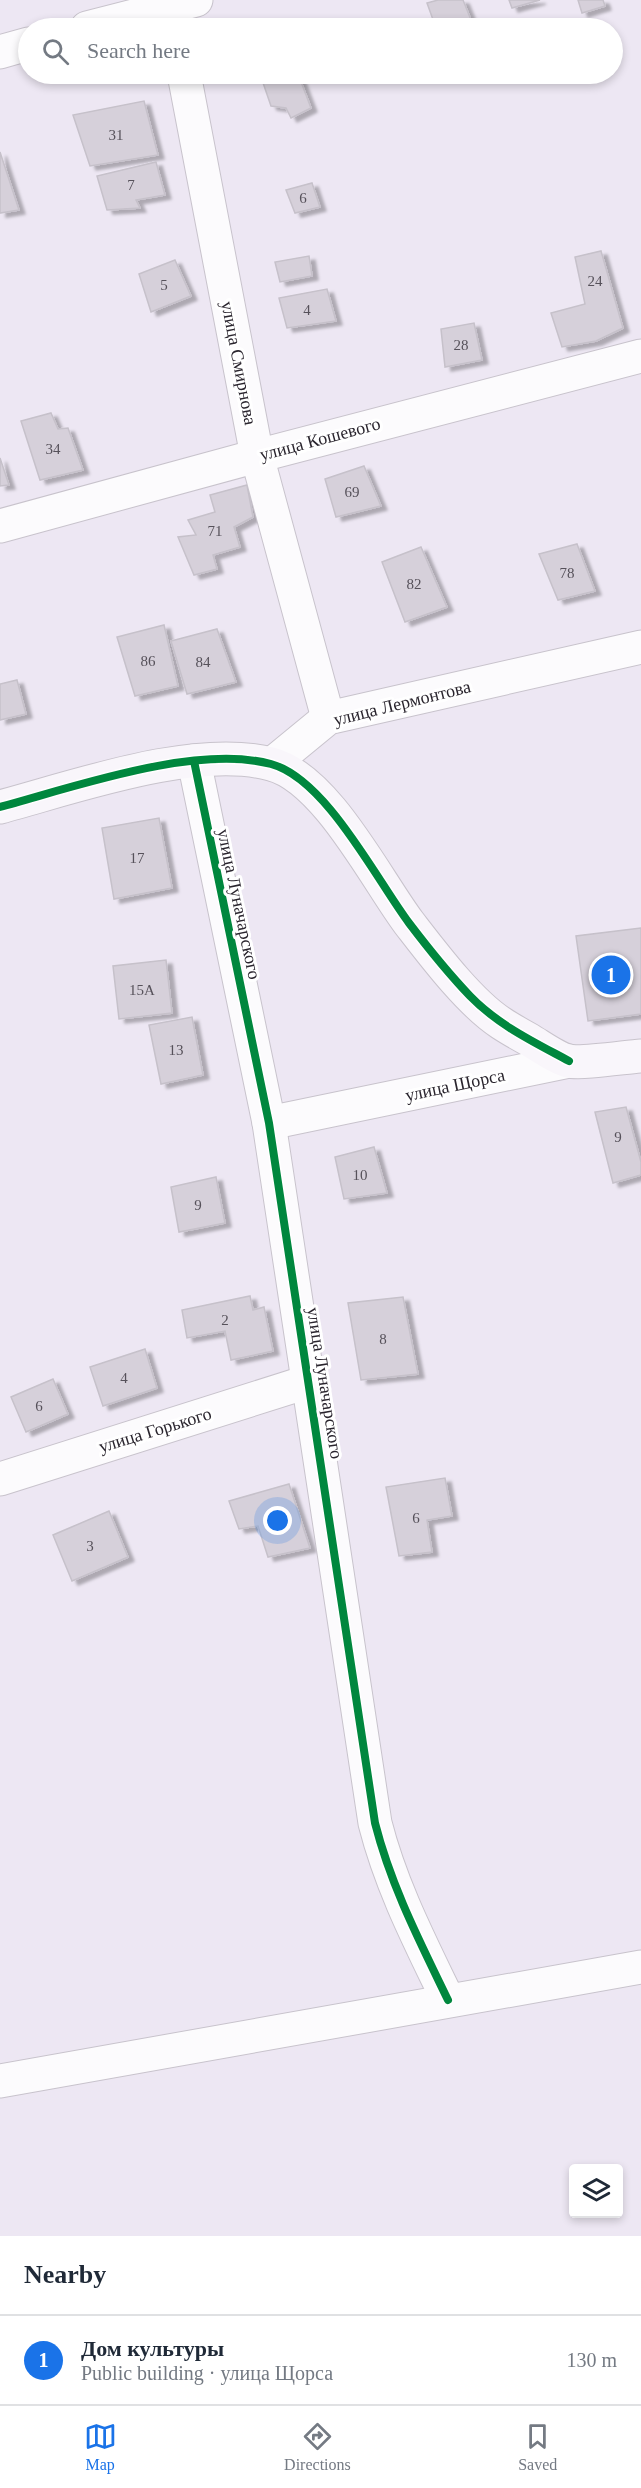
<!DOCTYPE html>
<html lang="en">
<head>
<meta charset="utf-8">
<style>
  :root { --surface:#fff; --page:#f2f2f3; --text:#1f2937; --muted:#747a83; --line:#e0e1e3; --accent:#1a73e8 }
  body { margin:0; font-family:Georgia,serif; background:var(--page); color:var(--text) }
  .controls { position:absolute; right:18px; bottom:18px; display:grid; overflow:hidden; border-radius:6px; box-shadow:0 3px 9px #0003 }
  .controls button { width:54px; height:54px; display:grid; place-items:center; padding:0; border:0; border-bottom:2px solid var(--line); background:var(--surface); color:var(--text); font:30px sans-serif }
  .you { position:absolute; left:278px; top:1521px; width:21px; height:21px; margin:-15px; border:4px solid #fff; border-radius:50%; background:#1a73e8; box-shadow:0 0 0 9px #1a73e833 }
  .badge { display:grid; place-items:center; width:39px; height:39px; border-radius:50%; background:var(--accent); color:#fff; font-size:20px; font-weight:700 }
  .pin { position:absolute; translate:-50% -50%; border:3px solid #fff; box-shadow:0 2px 6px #0006 }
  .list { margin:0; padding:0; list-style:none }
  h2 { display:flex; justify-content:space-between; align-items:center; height:78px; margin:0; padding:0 24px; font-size:26px }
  h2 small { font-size:20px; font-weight:400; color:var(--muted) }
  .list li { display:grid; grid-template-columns:39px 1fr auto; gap:18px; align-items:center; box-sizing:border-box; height:90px; padding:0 24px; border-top:2px solid var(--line) }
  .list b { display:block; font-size:22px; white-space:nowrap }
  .list p { margin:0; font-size:20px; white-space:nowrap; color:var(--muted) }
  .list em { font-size:20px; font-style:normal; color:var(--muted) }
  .icon { flex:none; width:33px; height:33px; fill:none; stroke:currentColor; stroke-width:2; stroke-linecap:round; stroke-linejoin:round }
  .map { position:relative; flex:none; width:641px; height:2236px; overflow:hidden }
  .search { position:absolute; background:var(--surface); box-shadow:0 3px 9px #0003; left:18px; right:18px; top:18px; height:66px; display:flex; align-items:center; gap:15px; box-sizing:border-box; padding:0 21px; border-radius:33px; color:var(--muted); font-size:22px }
  .sheet { height:168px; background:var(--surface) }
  nav { display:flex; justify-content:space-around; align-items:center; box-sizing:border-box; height:84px; border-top:2px solid var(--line); background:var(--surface); font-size:16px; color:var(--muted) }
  nav a { display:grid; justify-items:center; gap:3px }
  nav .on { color:var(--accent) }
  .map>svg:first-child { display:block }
  .building { fill:#d6d0da; stroke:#c6c1ca; stroke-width:1.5; filter:url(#shadow) }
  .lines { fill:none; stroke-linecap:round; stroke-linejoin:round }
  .street-casing { stroke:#c8c3cc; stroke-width:35 }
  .secondary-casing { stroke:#c8c3cc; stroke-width:35 }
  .street { stroke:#fcfbfd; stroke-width:33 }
  .secondary { stroke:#f9f6fb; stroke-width:33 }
  .cycleway-casing { stroke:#fff; stroke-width:11 }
  .cycleway { stroke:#00873e; stroke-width:8 }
  .labels { text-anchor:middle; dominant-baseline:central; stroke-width:6; stroke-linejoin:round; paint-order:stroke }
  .number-label { font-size:15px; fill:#56515a }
  .street-label { font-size:18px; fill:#2a252e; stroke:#fff }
</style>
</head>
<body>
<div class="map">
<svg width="641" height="2236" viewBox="0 0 641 2236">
  <defs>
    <filter id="shadow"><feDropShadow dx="6" dy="4" stdDeviation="1.5" flood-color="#0004"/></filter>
  </defs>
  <rect width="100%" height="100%" fill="#ede7f3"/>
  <g class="building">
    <path d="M438,0H463L473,25L461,28H436L427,3Z"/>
    <path d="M509,0H540L512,8Z"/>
    <path d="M578,0H603L605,6L582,13Z"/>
    <path d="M385,19L388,28H367L365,23Z"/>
    <path d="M260,74H298L311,108L291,118L286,108L271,106Z"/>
    <path d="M144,101L158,155L90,166L73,115Z"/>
    <path d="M0,152L19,210L0,213Z"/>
    <path d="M156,162L165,195L136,200L140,208L107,210L97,176Z"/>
    <path d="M312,183L320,207L295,213L286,190Z"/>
    <path d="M601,251L623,328L596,341L562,347L551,313L585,304L575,257Z"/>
    <path d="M309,256L312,276L280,282L275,262Z"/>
    <path d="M175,260L191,296L151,312L139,274Z"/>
    <path d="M327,289L336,321L287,328L279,298Z"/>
    <path d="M474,323L482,360L445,367L441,329Z"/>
    <path d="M51,413L58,429L68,428L83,470L40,480L21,421Z"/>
    <path d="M0,458L9,485L0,486Z"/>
    <path d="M364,466L381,506L336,517L325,479Z"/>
    <path d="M247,485L253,517L234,527L240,547L213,555L217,569L194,575L178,537L196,535L188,520L215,512L210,495Z"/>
    <path d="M577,544L595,591L558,600L539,554Z"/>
    <path d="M421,547L447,607L405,622L382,562Z"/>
    <path d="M164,625L178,686L135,696L117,637Z"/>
    <path d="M217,629L236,682L187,694L171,641Z"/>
    <path d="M17,680L26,714L0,720V684Z"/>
    <path d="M159,818L172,888L114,899L102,828Z"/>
    <path d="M641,928V1014L588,1021L576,936Z"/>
    <path d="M166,960L172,1013L119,1019L113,966Z"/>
    <path d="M192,1017L203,1075L161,1084L149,1025Z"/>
    <path d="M626,1107L641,1162V1175L613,1183L595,1112Z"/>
    <path d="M374,1147L387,1193L344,1199L335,1157Z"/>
    <path d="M216,1177L225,1223L179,1232L171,1187Z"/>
    <path d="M250,1296L253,1310L264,1307L273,1351L231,1360L225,1331L187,1338L182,1310Z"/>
    <path d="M403,1297L418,1374L361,1380L348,1303Z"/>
    <path d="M145,1349L157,1388L103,1406L90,1367Z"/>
    <path d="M53,1379L68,1414L26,1432L11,1397Z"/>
    <path d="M445,1478L452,1516L427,1520L432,1552L399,1556L386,1487Z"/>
    <path d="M289,1484L310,1548L268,1557L258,1526L239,1529L229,1501Z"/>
    <path d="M109,1511L128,1557L72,1581L53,1535Z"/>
  </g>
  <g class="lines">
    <g class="street-casing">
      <g id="street">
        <path d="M87,28L196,0"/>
        <path d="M0,52L28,44"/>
        <path d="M184,74L257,456L328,718"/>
        <path d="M0,526L257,456L641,356"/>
        <path d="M194,761L269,1123L375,1823C391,1886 420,1942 448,2000"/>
        <path d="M272,764L328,718L641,647"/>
        <path d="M269,1123L569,1061"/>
        <path d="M0,1479L310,1381"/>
        <path d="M0,2081L641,1967"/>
      </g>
    </g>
    <g class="secondary-casing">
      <path id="secondary" d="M0,807C75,787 195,744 271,764C326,778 376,879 409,923C433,954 469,1002 501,1023C510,1029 519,1034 528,1039C540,1046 556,1058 568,1061C581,1064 626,1057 641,1056"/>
    </g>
    <use href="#street" class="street"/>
    <use href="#secondary" class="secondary"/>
    <g class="cycleway-casing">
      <g id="cycleway">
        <path d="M194,761L269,1123L375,1823C391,1886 420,1942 448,2000"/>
        <path d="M0,807C74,787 196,744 271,764C326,779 376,879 409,923C428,948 449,974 470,996C498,1025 534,1042 569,1061"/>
      </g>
    </g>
    <use href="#cycleway" class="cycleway"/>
  </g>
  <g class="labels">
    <g class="number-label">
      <text x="116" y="135">31</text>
      <text x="131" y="185">7</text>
      <text x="303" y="198">6</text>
      <text x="595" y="281">24</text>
      <text x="164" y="285">5</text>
      <text x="307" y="310">4</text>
      <text x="461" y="345">28</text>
      <text x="53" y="449">34</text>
      <text x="352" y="492">69</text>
      <text x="215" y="531">71</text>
      <text x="567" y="573">78</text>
      <text x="414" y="584">82</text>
      <text x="148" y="661">86</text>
      <text x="203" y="662">84</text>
      <text x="137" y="858">17</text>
      <text x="142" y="990">15А</text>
      <text x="176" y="1050">13</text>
      <text x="618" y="1137">9</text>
      <text x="360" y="1175">10</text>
      <text x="198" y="1205">9</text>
      <text x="225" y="1320">2</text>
      <text x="383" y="1339">8</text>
      <text x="124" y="1378">4</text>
      <text x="39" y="1406">6</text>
      <text x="416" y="1518">6</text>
      <text x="90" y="1546">3</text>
    </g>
    <g class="street-label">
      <text transform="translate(239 363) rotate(79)">улица Смирнова</text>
      <text transform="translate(320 439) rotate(-15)">улица Кошевого</text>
      <text transform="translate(402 703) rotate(-14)">улица Лермонтова</text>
      <text transform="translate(239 904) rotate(78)">улица Луначарского</text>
      <text transform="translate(455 1085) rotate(-12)">улица Щорса</text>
      <text transform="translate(325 1383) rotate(81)">улица Луначарского</text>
      <text transform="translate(155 1430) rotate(-17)">улица Горького</text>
    </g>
  </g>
</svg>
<div class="controls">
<button><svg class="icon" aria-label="layers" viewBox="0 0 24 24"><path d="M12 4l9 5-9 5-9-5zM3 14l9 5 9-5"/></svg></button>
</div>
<div class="you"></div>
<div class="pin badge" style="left:611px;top:975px">1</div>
<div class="search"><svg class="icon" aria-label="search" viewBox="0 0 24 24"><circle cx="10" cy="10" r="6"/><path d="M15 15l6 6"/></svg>Search here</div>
</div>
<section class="sheet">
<h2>Nearby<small></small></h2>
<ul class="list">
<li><span class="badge">1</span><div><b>Дом культуры</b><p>Public building · улица Щорса</p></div><em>130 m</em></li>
</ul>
</section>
<nav>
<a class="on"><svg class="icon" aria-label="map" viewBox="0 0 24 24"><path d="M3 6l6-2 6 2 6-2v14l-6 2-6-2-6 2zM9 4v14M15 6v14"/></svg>Map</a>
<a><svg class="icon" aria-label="directions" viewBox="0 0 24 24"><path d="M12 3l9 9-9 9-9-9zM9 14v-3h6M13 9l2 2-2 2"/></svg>Directions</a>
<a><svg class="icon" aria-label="saved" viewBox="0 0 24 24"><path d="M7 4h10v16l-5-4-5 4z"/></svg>Saved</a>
</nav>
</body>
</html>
